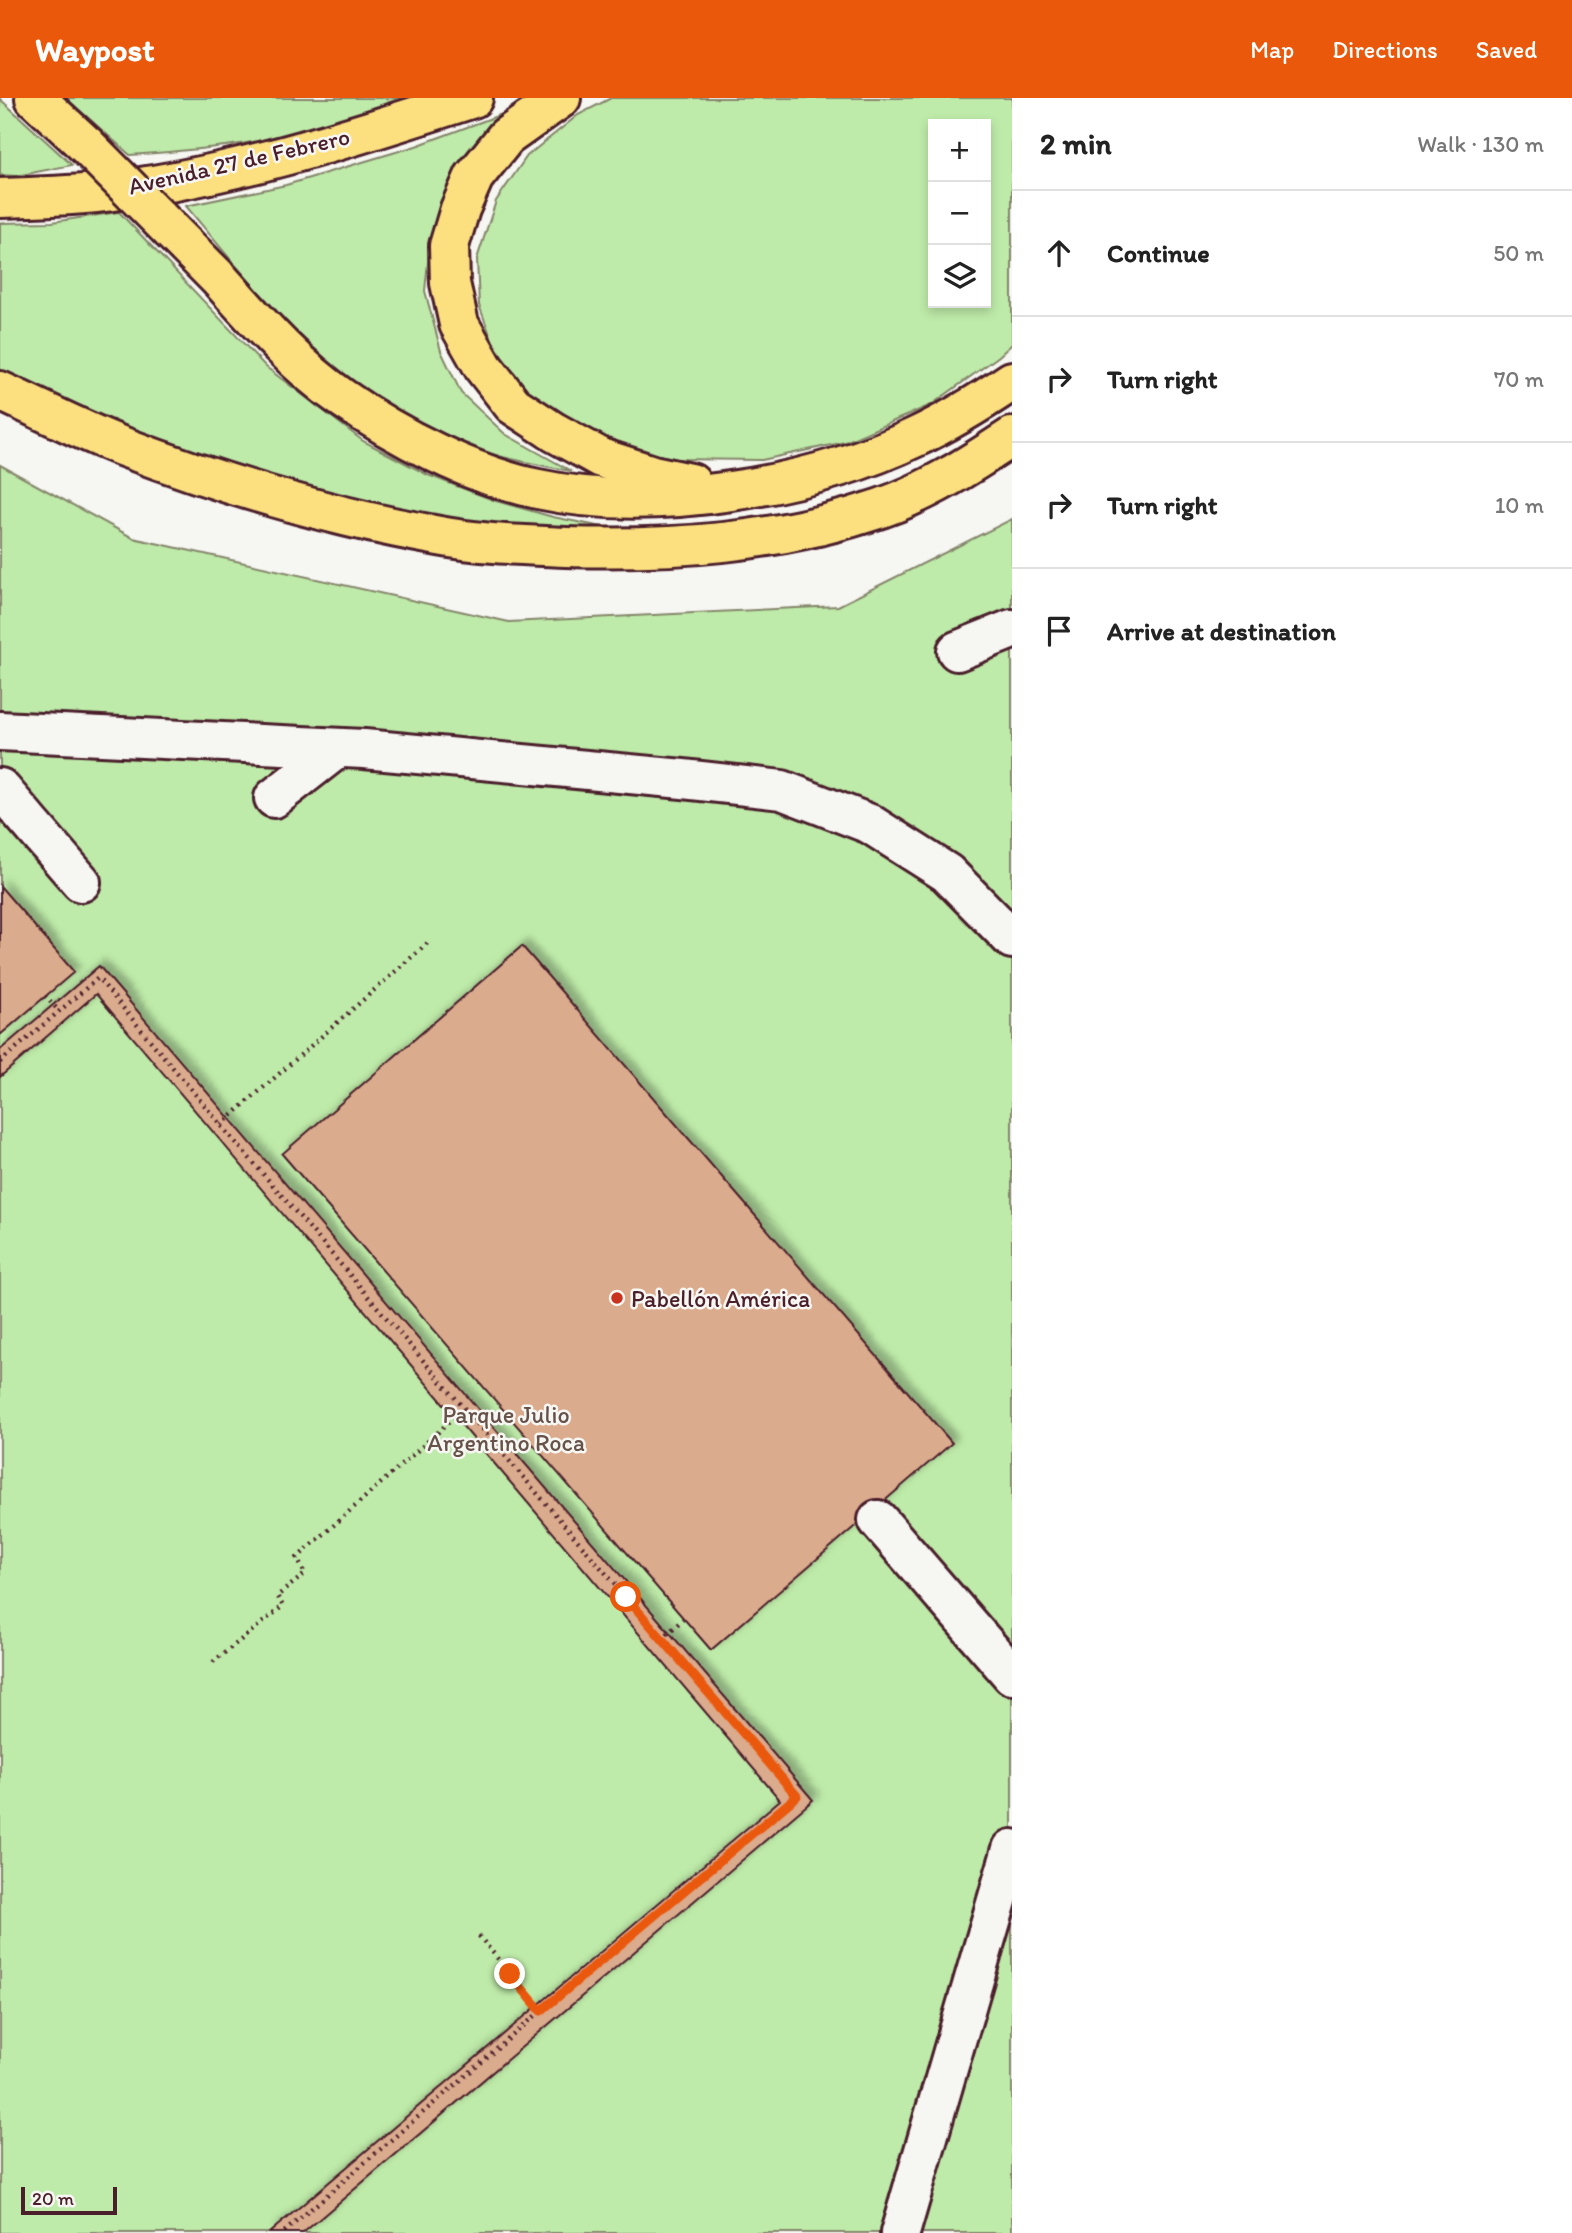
<!DOCTYPE html>
<html lang="en">
<head>
<meta charset="utf-8">
<style>
  :root { --surface:#fff; --page:#f2f2f2; --text:#222; --muted:#767676; --line:#e0e0e0; --accent:#ea580c }
  body { margin:0; font-family:Itim,sans-serif; background:var(--page); color:var(--text) }
  .controls { position:absolute; right:21px; top:21px; display:grid; overflow:hidden; border-radius:0px; box-shadow:0 4px 10px #0003 }
  .controls button { width:63px; height:63px; display:grid; place-items:center; padding:0; border:0; border-bottom:2px solid var(--line); background:var(--surface); color:var(--text); font:35px sans-serif }
  .scale { position:absolute; left:21px; bottom:18px; width:96px; box-sizing:border-box; padding-left:7px; border:4px solid #4a1f2b; border-top:0; font-size:19px; line-height:24px; white-space:nowrap; color:#4a1f2b; -webkit-text-stroke:5px #f6f6f2; paint-order:stroke }
  .stop { position:absolute; width:21px; height:21px; margin:-16px; border:5px solid #ea580c; border-radius:50%; background:#fff }
  .stop.end { background:#ea580c; border-color:#fff; box-shadow:0 2px 7px #0008 }
  .list { margin:0; padding:0; list-style:none }
  h2 { display:flex; justify-content:space-between; align-items:center; height:91px; margin:0; padding:0 28px; font-size:30px }
  h2 small { font-size:23px; font-weight:400; color:var(--muted) }
  .list li { display:grid; grid-template-columns:46px 1fr auto; gap:21px; align-items:center; box-sizing:border-box; height:126px; padding:0 28px; border-top:2px solid var(--line) }
  .list b { display:block; font-size:26px; white-space:nowrap }
  .list em { font-size:23px; font-style:normal; color:var(--muted) }
  .icon { flex:none; width:38px; height:38px; fill:none; stroke:currentColor; stroke-width:2; stroke-linecap:round; stroke-linejoin:round }
  .map { position:relative; flex:none; width:1012px; height:2135px; overflow:hidden }
  header { display:flex; align-items:center; gap:42px; box-sizing:border-box; height:98px; padding:0 35px; background:var(--accent); color:#fff }
  header strong { font-size:33px }
  nav { display:flex; gap:38px; margin-inline-start:auto; font-size:24px }
  main { display:flex }
  aside { flex:1; background:var(--surface) }
  .map>svg:first-child { display:block }
  .green { fill:#beeba9; stroke:#84856a; stroke-width:2; fill-rule:evenodd }
  .building { fill:#dbab8d; stroke:#4a1f2b; stroke-width:2; filter:url(#shadow) }
  .lines { fill:none; stroke-linecap:round; stroke-linejoin:round }
  .minor-casing { stroke:#4a1f2b; stroke-width:44 }
  .major-casing { stroke:#4a1f2b; stroke-width:44 }
  .path { stroke:#4a1f2b; stroke-width:4.5; stroke-dasharray:2 5; stroke-linecap:butt }
  .minor { stroke:#f6f6f2; stroke-width:38 }
  .major { stroke:#fce080; stroke-width:38 }
  .major-bridge-casing { stroke:#4a1f2b; stroke-width:44; stroke-linecap:butt }
  .major-bridge { stroke:#fce080; stroke-width:38 }
  .route { stroke:#ea580c; stroke-width:9 }
  .poi-dot { fill:#c8321e; stroke:#f6f6f2; stroke-width:2.5 }
  .labels { text-anchor:middle; dominant-baseline:central; stroke-width:5; stroke-linejoin:round; paint-order:stroke }
  .street-label { font-size:24px; fill:#4a1f2b; stroke:#f6f6f2 }
  .poi-label { font-size:24px; fill:#4a1f2b; stroke:#f6f6f2; text-anchor:start }
  .park-label { font-size:24px; fill:#67524a; stroke:#f6f6f2 }
</style>
</head>
<body>
<header>
<strong>Waypost</strong>
<nav><a>Map</a><a>Directions</a><a>Saved</a></nav>
</header>
<main>
<div class="map">
<svg width="1012" height="2135" viewBox="0 0 1012 2135">
  <defs>
    <filter id="shadow"><feDropShadow dx="6" dy="-6" stdDeviation="3.5" flood-color="#0004"/></filter>
  </defs>
  <rect width="100%" height="100%" fill="#f6f6f2"/>
  <filter id="ink" filterUnits="userSpaceOnUse"><feTurbulence type="fractalNoise" baseFrequency=".0143" numOctaves="2"/><feDisplacementMap in="SourceGraphic" scale="14" xChannelSelector="R" yChannelSelector="G"/><feConvolveMatrix kernelMatrix="1 2 1 2 8 2 1 2 1" color-interpolation-filters="sRGB"/></filter>
  <g filter="url(#ink)">
    <g class="green">
      <path d="M66,0H401C353,17 303,35 252,44C212,51 171,54 130,57Z"/>
      <path d="M611,0H1012V246L999,258L931,307L845,344L762,362L671,361L593,342L543,316L501,266L479,207L477,161L496,103L527,58L578,17ZM933,26H986V205H933Z"/>
      <path d="M0,1L72,67L16,78L0,77Z"/>
      <path d="M513,12L474,50L444,96L430,144L425,193L441,253L461,295L505,336L571,373C531,365 489,358 451,343C440,339 429,332 418,326C318,272 257,193 186,108L286,87L416,48Z"/>
      <path d="M119,114L266,269L363,343L428,377L496,403L553,419L632,435L518,436L285,392L0,284V125L52,124Z"/>
      <path d="M0,367L133,440L509,524L838,508L1012,421V2135H0Z"/>
    </g>
    <g class="building">
      <path d="M0,788L74,874L0,937Z"/>
      <path d="M522,848L952,1345L711,1552L282,1056Z"/>
      <path d="M99,868L813,1702L303,2135H269L780,1702L96,896L0,979V952Z"/>
    </g>
    <g class="lines">
      <g class="minor-casing">
        <g id="minor">
          <path d="M957,553L1012,531"/>
          <path d="M0,633L364,651L683,681L782,692L870,726L947,775L1012,841"/>
          <path d="M0,690L81,784"/>
          <path d="M274,700L338,650"/>
          <path d="M878,1422L1012,1577"/>
          <path d="M900,2135L1012,1751"/>
        </g>
      </g>
      <g class="major-casing">
        <g id="major">
          <path d="M35,0L86,47"/>
          <path d="M561,0L506,39L474,79L460,111L449,148L450,185L459,226L484,270L513,307L554,334L601,360L653,377L691,385"/>
          <path d="M0,100C32,99 64,98 96,95C224,81 350,40 473,0"/>
          <path d="M220,182C257,223 296,268 342,300C396,338 473,378 538,391C652,416 811,389 916,339C950,323 981,304 1012,283"/>
          <path d="M0,293C40,311 80,332 121,348C224,387 331,419 439,438C481,446 523,447 566,449C673,452 779,445 881,410C928,394 971,366 1012,339"/>
        </g>
      </g>
      <g class="path">
        <path d="M45,898L59,913"/>
        <path d="M0,964L98,880L221,1027L797,1698L541,1913L283,2135"/>
        <path d="M221,1027L431,842"/>
        <path d="M662,1541L683,1521"/>
        <path d="M213,1564L283,1508L277,1498L305,1476L297,1460L464,1311"/>
        <path d="M479,1838L541,1913"/>
      </g>
      <use href="#minor" class="minor"/>
      <use href="#major" class="major"/>
      <g class="major-bridge-casing">
        <path id="major-bridge" d="M86,47L220,182"/>
      </g>
      <use href="#major-bridge" class="major-bridge"/>
    </g>
  </g>
  <g class="lines" filter="url(#ink)">
    <path class="route" d="M510,1876L541,1913L797,1698L626,1499"/>
  </g>
  <circle class="poi-dot" cx="617" cy="1200" r="7"/>
  <g class="labels">
    <g class="street-label">
      <text transform="translate(239 63) rotate(-13)">Avenida 27 de Febrero</text>
    </g>
    <g class="poi-label">
      <text x="631" y="1200">Pabellón América</text>
    </g>
    <g class="park-label">
      <text x="506" y="1316">Parque Julio<tspan x="506" dy="28">Argentino Roca</tspan></text>
    </g>
  </g>
</svg>
<div class="controls">
<button>+</button>
<button>−</button>
<button><svg class="icon" aria-label="layers" viewBox="0 0 24 24"><path d="M12 4l9 5-9 5-9-5zM3 14l9 5 9-5"/></svg></button>
</div>
<div class="scale">20 m</div>
<div class="stop" style="left:626px;top:1499px"></div>
<div class="stop end" style="left:510px;top:1876px"></div>
</div>
<aside>
<h2>2 min<small>Walk · 130 m</small></h2>
<ul class="list">
<li><svg class="icon" aria-label="ahead" viewBox="0 0 24 24"><path d="M12 20V5M6 11l6-6 6 6"/></svg><div><b>Continue</b></div><em>50 m</em></li>
<li><svg class="icon" aria-label="right" viewBox="0 0 24 24"><path d="M7 20v-9h11M14 6l5 5-5 5"/></svg><div><b>Turn right</b></div><em>70 m</em></li>
<li><svg class="icon" aria-label="right" viewBox="0 0 24 24"><path d="M7 20v-9h11M14 6l5 5-5 5"/></svg><div><b>Turn right</b></div><em>10 m</em></li>
<li><svg class="icon" aria-label="arrive" viewBox="0 0 24 24"><path d="M6 21V4h12l-3 4 3 4H6"/></svg><div><b>Arrive at destination</b></div></li>
</ul>
</aside>
</main>
</body>
</html>
